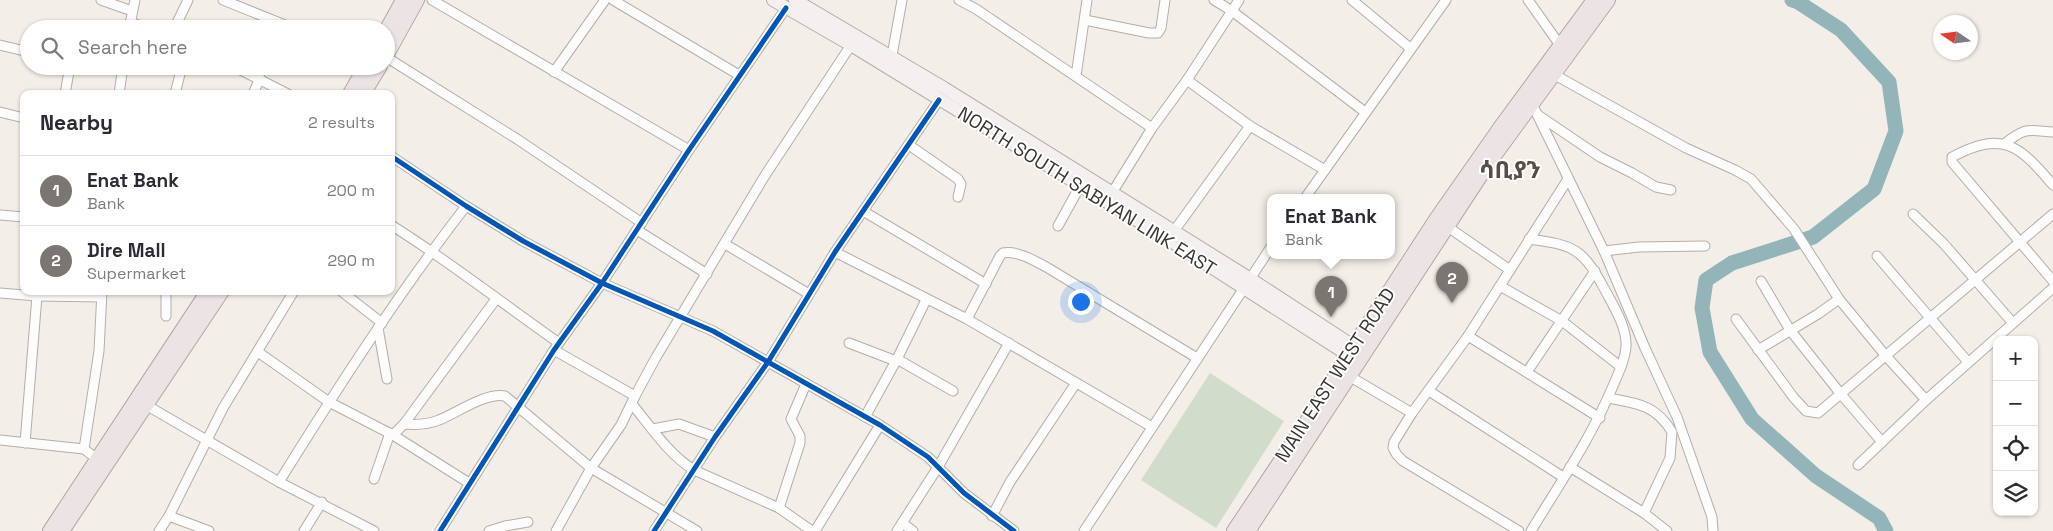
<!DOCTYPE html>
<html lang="en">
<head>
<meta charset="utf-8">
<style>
  :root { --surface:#fff; --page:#f2f2f3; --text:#2b2b33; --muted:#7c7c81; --line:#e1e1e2; --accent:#7b7672 }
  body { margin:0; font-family:"Space Grotesk","Noto Sans Ethiopic",sans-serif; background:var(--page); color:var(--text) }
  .controls { position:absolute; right:15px; bottom:15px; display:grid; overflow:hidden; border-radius:10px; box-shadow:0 1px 4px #0004 }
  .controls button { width:45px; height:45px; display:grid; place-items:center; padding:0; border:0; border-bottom:1px solid var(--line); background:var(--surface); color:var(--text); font:25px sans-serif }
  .compass { position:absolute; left:1933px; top:15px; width:45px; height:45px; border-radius:50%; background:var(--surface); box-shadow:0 1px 4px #0004; rotate:283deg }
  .you { position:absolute; left:1080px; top:301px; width:18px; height:18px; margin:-12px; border:4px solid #fff; border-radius:50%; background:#1a73e8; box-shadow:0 0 0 8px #1a73e833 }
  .badge { display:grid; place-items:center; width:32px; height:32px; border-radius:50%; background:var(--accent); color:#fff; font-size:16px; font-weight:700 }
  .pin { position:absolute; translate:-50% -41px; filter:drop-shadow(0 1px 2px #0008) }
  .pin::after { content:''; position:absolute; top:26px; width:18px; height:15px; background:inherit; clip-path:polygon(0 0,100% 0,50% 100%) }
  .popup { position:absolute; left:1267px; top:194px; width:128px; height:65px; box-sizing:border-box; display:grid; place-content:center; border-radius:10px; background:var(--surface); filter:drop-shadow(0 1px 4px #0005); font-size:16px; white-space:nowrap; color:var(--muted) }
  .popup b { font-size:19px; color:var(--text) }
  .popup::after { content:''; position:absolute; left:50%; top:100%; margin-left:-10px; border:10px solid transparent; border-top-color:var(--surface) }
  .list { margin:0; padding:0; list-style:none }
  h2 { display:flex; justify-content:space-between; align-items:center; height:65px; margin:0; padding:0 20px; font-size:21px }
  h2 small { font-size:16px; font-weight:400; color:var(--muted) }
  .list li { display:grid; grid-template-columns:32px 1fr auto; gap:15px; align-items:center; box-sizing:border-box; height:70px; padding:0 20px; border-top:1px solid var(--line) }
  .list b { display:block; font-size:19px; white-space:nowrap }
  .list p { margin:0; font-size:16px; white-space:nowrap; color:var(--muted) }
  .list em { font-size:16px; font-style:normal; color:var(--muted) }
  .icon { flex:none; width:28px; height:28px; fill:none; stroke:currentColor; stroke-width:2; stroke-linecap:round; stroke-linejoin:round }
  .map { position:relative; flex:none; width:2053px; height:531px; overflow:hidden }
  .search { position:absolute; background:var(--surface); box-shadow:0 1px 4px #0004; left:20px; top:20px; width:375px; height:55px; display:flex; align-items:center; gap:12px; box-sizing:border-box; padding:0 18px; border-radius:28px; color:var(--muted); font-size:19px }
  .panel { position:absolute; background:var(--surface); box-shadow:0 1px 4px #0004; left:20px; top:90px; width:375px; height:205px; border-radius:10px }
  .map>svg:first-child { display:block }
  .green { fill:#d2dcca }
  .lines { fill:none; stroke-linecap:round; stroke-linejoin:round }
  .river { stroke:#93b5ba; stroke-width:15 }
  .minor-casing { stroke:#b3aeaa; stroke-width:11 }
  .secondary-casing { stroke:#b3aeaa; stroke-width:14 }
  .primary-casing { stroke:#b6a4a6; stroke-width:16 }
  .minor { stroke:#fdfcfc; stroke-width:9 }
  .secondary { stroke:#f4f0f0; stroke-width:12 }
  .primary { stroke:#ece3e5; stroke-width:14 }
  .cycleway-casing { stroke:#fff; stroke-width:8 }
  .cycleway { stroke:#0057b8; stroke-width:5 }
  .labels { text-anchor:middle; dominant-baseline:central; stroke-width:4; stroke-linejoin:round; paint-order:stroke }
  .street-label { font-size:19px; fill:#3a3632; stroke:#fff }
  .district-label { font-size:24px; font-weight:bold; fill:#574f46; stroke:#fff }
</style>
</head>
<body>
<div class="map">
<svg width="2053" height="531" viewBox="0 0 2053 531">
  <rect width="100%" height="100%" fill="#f4eee8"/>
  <path class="green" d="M1210,373L1284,421L1216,528L1141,480Z"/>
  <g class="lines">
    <path class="river" d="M1792,0L1798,2L1841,30L1889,82L1896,131L1874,189L1813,237L1732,263L1706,280L1702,308L1710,352L1752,419L1816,476L1879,518L1886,531"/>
    <g class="minor-casing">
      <g id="minor">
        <path d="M101,0L132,11"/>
        <path d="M223,0L295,29"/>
        <path d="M432,0L689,150"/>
        <path d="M613,0L739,75"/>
        <path d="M959,0L976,9L1152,128"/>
        <path d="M1214,0L1232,11L1365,112"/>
        <path d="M1352,0L1410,48"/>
        <path d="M1528,0L1562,48"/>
        <path d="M1085,20L1149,33H1158L1161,28L1165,0"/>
        <path d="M130,22L149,29"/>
        <path d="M129,29L135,0"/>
        <path d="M174,29L188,0"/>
        <path d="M0,45L29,52"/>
        <path d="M386,57L517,139L642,223"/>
        <path d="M891,61L902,0"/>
        <path d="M233,66L288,94"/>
        <path d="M554,72L605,0"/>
        <path d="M1555,75L1686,148L1735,170L1751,179L1794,229L1839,299L1885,355L1926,400"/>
        <path d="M1076,76L1087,0"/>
        <path d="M1187,80L1250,126L1325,170"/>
        <path d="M65,94L70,66"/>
        <path d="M119,94L123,66"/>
        <path d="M175,94L182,66"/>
        <path d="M253,94L260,78"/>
        <path d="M1533,106L1604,251L1645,348L1677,417L1712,517L1713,531"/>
        <path d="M0,112L24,118"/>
        <path d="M1538,115L1600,157L1632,173L1656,187L1671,190"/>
        <path d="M2004,144C2026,127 2026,130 2053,132"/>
        <path d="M909,145L958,179L961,184L958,197"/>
        <path d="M391,156L466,206L523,241L602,283L713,331L880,425L928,457L964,493L1014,531"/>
        <path d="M2053,185C2019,145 2003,130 1952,157V162L2053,281"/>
        <path d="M1110,196L1152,128L1187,80L1239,0"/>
        <path d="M1305,198L1446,0"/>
        <path d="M863,211L986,284"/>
        <path d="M1913,214L1944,244L2012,322"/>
        <path d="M0,215L24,217"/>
        <path d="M391,225C449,261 503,304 559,343"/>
        <path d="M1445,225L1510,270"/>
        <path d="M1058,226L1080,186"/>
        <path d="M637,230L707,274"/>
        <path d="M1174,231L1250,126"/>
        <path d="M1529,239C1575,245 1583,249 1605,290C1614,307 1627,327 1626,347C1625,361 1618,374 1613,386C1591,438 1560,483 1531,531"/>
        <path d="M725,244L809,294"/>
        <path d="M1604,251L1639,247L1705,246"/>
        <path d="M835,252L967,319L1152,427"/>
        <path d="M1877,256L1968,362"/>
        <path d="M1761,281L1790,330L1840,393L1882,442"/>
        <path d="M1500,286L1562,321L1621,367"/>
        <path d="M341,291L382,323"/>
        <path d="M0,293L37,296L101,297"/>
        <path d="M166,316V291"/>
        <path d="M967,319L1000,256L1003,253C1017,250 1035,261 1048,268L1197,358"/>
        <path d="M1736,319L1794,398L1806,411L1818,413L2053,214"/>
        <path d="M378,328L387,379"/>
        <path d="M1468,336L1600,418"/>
        <path d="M849,343L896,361"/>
        <path d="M554,350L635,396"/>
        <path d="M1758,350L1818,314L1839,299"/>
        <path d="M258,352L329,402L393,435L469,483"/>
        <path d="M897,359L953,391"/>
        <path d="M1527,372L1595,271"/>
        <path d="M1349,376L1412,413"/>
        <path d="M1429,391L1563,477"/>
        <path d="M1608,398C1637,403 1656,405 1672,432L1670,458L1644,513"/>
        <path d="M632,404C651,427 668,454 694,470L779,508L812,531"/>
        <path d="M146,405L279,482L374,531"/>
        <path d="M865,417L897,359L926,300"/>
        <path d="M404,424C416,425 427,425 439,420C457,413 486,392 505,396L591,468L697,531"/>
        <path d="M653,429L679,424L715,437"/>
        <path d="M393,435L404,424L496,299"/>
        <path d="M0,440L84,449L97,459"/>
        <path d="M25,443L37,296"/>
        <path d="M84,449L99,351L102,291"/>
        <path d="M1858,465L1926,400L2053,288"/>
        <path d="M1570,467L1644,513L1667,531"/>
        <path d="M374,479L390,433"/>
        <path d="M279,482C338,387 398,294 466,206"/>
        <path d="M779,508L800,443V436L791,419L806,384"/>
        <path d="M169,516L209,531"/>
        <path d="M992,516L1010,482L1076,383"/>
        <path d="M902,523L913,531"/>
        <path d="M159,531L169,516L223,408L294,291"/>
        <path d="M304,531L322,502"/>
        <path d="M440,531L554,350L602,283L689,150L786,8"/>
        <path d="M489,531L505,526L528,522"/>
        <path d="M556,531L591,468L621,425L635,396L655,359L764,177L851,45"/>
        <path d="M654,531L715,437L768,362L835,252L939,100"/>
        <path d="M815,531L880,425"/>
        <path d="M897,531L938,467L1009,343"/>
        <path d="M1084,531L1271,247"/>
        <path d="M1519,531L1403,461L1397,455L1393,448L1394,442L1412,413L1468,336L1568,179"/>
      </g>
    </g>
    <g class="secondary-casing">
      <g id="secondary">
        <path d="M773,0L851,45L1166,238L1356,360"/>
        <path d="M795,0L944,88L1249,278L1361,351"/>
      </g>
    </g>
    <g class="primary-casing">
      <g id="primary">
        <path d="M386,31L403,0"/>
        <path d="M386,56L417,0"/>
        <path d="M350,94L366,66"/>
        <path d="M363,94L380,66"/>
        <path d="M50,531L208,291"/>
        <path d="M62,531L222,291"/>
        <path d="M1234,531L1320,402L1348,355L1437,218L1500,128L1594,0"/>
        <path d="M1248,531L1488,164L1608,0"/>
      </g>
    </g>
    <use href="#minor" class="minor"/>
    <use href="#secondary" class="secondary"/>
    <use href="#primary" class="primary"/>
    <g class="cycleway-casing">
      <g id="cycleway">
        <path d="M391,156L466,206L523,241L602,283L713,331L880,425L928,457L964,493L1014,531"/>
        <path d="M440,531L554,350L602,283L689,150L786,8"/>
        <path d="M654,531L715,437L768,362L835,252L939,100"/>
      </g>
    </g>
    <use href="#cycleway" class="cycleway"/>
  </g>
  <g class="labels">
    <g class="street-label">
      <text transform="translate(1087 191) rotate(32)">NORTH SOUTH SABIYAN LINK EAST</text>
      <text transform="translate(1335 375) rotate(-57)">MAIN EAST WEST ROAD</text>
    </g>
    <g class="district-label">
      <text x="1510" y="169">ሳቢያን</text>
    </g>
  </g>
</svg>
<div class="controls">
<button>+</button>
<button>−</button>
<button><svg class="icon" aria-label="locate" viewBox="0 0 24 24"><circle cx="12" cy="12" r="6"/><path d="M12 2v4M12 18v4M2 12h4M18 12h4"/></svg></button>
<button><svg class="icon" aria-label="layers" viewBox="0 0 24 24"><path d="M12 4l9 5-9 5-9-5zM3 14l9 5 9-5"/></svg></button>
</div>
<svg class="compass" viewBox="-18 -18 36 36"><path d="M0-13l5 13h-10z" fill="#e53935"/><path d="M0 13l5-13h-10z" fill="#7c7c81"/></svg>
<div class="you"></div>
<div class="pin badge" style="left:1331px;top:317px">1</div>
<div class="popup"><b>Enat Bank</b>Bank</div>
<div class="pin badge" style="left:1452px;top:303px">2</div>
<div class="search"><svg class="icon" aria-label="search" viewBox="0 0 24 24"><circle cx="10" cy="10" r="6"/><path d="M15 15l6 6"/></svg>Search here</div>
<section class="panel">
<h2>Nearby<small>2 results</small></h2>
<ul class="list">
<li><span class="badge">1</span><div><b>Enat Bank</b><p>Bank</p></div><em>200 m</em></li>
<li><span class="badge">2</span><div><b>Dire Mall</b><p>Supermarket</p></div><em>290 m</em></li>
</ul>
</section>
</div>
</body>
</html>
